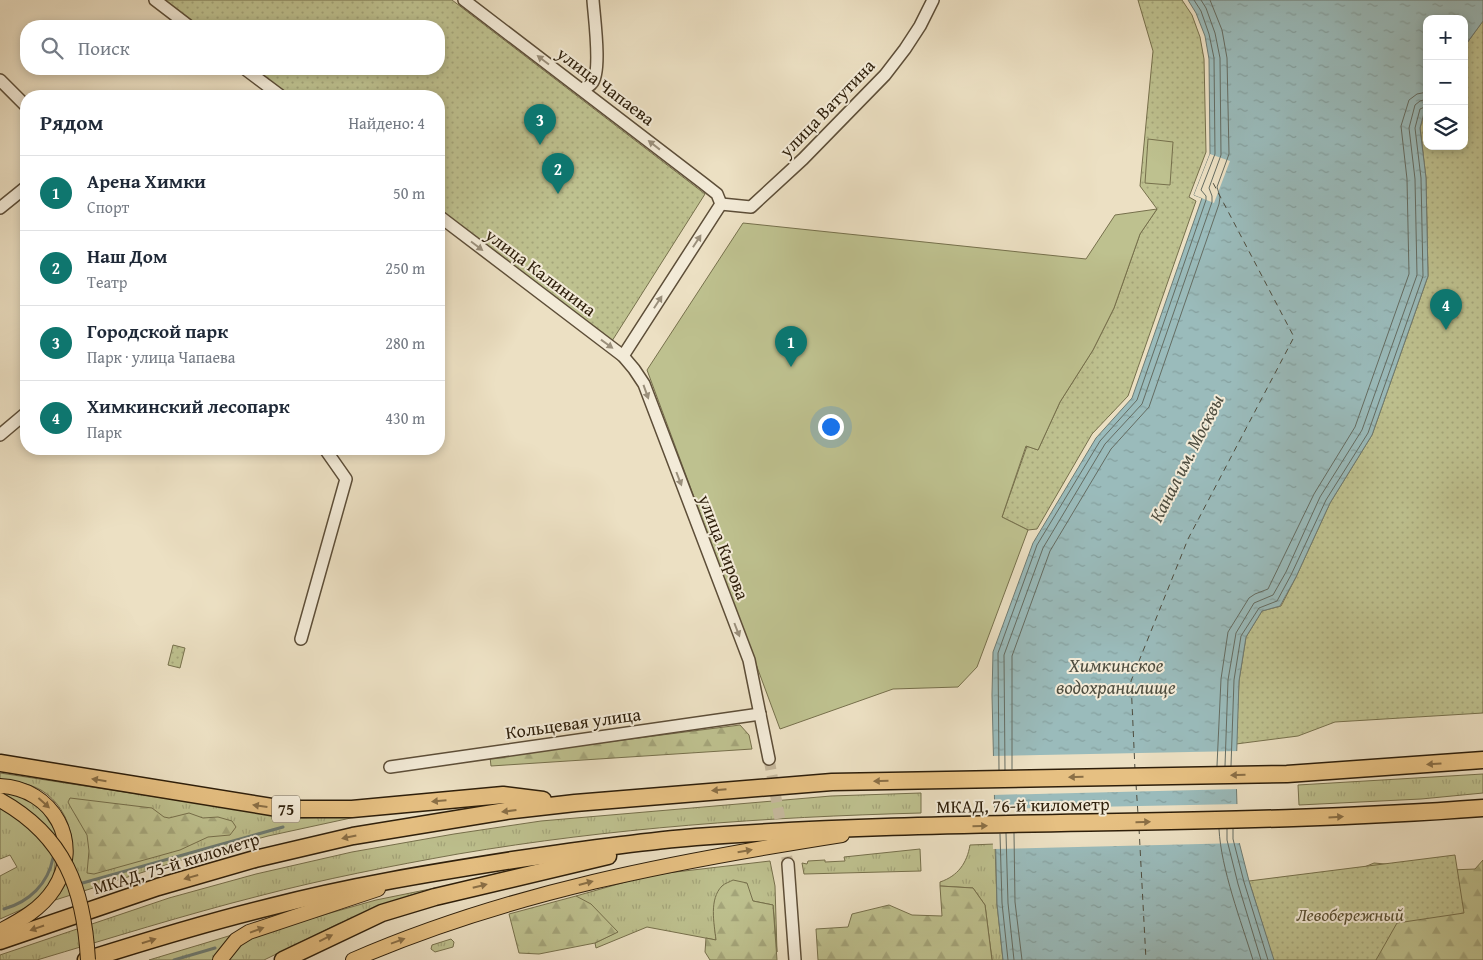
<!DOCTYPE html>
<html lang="ru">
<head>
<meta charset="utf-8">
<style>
  :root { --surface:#fff; --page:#f6f6f7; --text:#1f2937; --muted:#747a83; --line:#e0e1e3; --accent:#0f766e }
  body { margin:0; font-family:"Gentium Book Plus",serif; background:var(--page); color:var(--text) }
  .controls { position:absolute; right:15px; top:15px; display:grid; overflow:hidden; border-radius:10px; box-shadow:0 2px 8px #0003 }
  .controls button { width:45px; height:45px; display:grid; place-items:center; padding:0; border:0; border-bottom:1px solid var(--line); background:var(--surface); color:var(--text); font:25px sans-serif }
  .you { position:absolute; left:830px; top:426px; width:18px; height:18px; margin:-12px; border:4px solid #fff; border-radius:50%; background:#1a73e8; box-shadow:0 0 0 8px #1a73e833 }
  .badge { display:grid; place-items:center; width:32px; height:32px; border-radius:50%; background:var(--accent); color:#fff; font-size:16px; font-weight:700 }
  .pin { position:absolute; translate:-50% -41px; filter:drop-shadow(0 1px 2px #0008) }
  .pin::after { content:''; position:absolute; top:26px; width:18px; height:15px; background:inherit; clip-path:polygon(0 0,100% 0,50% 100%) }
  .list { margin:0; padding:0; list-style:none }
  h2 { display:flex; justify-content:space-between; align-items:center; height:65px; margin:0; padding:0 20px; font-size:21px }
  h2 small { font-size:16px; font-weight:400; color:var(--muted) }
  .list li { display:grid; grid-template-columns:32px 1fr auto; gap:15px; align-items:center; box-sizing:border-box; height:75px; padding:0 20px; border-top:1px solid var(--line) }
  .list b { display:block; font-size:19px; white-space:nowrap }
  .list p { margin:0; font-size:16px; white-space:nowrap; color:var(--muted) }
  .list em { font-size:16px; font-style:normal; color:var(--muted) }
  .icon { flex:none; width:28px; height:28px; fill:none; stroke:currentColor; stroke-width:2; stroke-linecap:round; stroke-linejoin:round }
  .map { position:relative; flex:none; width:1483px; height:960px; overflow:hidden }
  .search { position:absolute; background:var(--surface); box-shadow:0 2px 8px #0003; left:20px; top:20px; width:425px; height:55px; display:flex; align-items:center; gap:12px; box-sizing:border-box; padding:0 18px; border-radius:20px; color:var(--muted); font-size:19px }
  .panel { position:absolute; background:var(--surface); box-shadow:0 2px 8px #0003; left:20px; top:90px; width:425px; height:365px; border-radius:20px }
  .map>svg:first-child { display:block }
  .grass { fill:url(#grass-tufts); stroke:#76704c }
  .forest { fill:url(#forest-firs); stroke:#76704c }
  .park { fill:url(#park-dots); stroke:#76704c }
  .pitch { fill:#bec18f; stroke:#76704c }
  .water { fill:url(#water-ripples); stroke:#6e7c74 }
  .pier { fill:#ece0c3 }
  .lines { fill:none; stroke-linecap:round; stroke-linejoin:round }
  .shore { stroke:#646c62; stroke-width:1 }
  .stream { stroke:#6e7c74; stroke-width:3 }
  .ferry { stroke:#4e4d3f; stroke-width:1; stroke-dasharray:6 5; stroke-linecap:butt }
  .minor-tunnel { stroke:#c6b99e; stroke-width:11; stroke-dasharray:11 5.5; stroke-linecap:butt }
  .minor-casing { stroke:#5d4e38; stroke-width:14 }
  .major-casing { stroke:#2d1e0a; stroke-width:16 }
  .highway-casing { stroke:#2d1e0a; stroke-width:19 }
  .minor { stroke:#f3ebd8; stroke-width:11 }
  .major { stroke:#e6c082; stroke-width:14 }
  .highway { stroke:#e6c082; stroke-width:16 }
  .major-bridge-casing { stroke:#2d1e0a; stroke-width:16; stroke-linecap:butt }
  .major-bridge { stroke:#e6c082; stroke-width:14 }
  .oneway { fill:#9a8f7b }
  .oneway2 { fill:#8a6f46 }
  .labels { text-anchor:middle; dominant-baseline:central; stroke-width:4; stroke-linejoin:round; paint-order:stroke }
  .shield { fill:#f3ebd8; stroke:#685c48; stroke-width:1 }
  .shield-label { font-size:16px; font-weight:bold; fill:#2d1e0a }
  .street-label { font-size:18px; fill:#2d1e0a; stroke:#f3ebd8 }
  .park-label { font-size:18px; font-style:italic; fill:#584f32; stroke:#f3ebd8 }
  .water-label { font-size:19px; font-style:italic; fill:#4e4d3f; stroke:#f3ebd8 }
</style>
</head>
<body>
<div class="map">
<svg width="1483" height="960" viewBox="0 0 1483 960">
  <defs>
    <pattern id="grass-tufts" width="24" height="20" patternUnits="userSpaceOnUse" patternTransform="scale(1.25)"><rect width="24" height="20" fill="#bec18f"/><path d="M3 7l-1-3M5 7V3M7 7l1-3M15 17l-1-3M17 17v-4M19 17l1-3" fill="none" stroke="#a4a57a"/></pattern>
    <pattern id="forest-firs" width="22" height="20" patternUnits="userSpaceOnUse" patternTransform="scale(1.25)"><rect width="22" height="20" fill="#bec18f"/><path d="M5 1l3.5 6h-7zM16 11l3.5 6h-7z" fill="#a4a57a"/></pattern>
    <pattern id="park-dots" width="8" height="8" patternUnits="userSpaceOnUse" patternTransform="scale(1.25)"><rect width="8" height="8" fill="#bec18f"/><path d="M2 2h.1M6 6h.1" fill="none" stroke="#a4a57a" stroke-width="1.8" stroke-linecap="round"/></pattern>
    <pattern id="water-ripples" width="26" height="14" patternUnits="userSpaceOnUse" patternTransform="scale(1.25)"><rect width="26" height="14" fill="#9abbbb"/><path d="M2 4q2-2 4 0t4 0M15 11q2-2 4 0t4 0" fill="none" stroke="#85a09f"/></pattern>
  </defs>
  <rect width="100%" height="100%" fill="#ece0c3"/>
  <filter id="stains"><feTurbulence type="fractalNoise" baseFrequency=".004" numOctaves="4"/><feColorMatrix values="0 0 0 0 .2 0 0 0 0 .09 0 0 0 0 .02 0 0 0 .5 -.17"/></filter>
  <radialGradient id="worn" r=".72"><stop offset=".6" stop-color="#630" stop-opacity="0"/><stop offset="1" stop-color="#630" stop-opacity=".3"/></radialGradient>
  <g class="grass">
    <path d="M0,773L275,815L302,818L360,816L268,836L194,856L52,901C56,898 60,894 62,890C81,857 74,810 41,790C28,783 14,781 0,780Z"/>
    <path d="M1483,774V793L1421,799L1299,805L1298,785Z"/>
    <path d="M0,791L19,793L41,809L56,832L57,844L54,875L45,891L37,901L25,908L0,919V876L17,867L10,855L0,859Z"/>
    <path d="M921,793V813C766,817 611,828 458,854C391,866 324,879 259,896C184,915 111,938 37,960H0V955L169,898L256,874L352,852L454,834L541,821L831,796Z"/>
    <path d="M995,844L997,904L1003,960H992L985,905L973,888L940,886V882C958,876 967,863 970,845Z"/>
    <path d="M920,849L921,871L804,874L802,863L807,864L808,861L825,860V862L845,861L844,857Z"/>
    <path d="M770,861L775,886L777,952L773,905L753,901L723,885C712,904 714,919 716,940L647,927L596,948L595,943L617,932L576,896L650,875Z"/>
    <path d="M435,888L436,890L373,910L338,924L264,960H225L232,950L260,933L376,900Z"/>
    <path d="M232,935L214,960H149Z"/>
    <path d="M451,939L454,942L453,947L435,952L431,949L432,945Z"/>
  </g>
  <g class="forest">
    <path d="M740,725L749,735L752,749L491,766L490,757Z"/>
    <path d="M70,798L152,808L164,817L169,818L189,813L203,818L218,817L232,821L236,827L230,835L208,837L180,850L94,874L87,873L89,851L87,835L70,806L68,802Z"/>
    <path d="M1483,860V960H1292L1362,868L1374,863L1451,870L1475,869Z"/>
    <path d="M733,880L747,883L753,901L773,905L777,960H710L705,952L706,938L716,940C714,923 709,899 722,886C725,883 730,882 733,880Z"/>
    <path d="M940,886L973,888L985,905L992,960H818L816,929L848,927L852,914L889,905L912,915L942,916Z"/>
    <path d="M576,896L591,904L618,932L595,943L539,954L519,953L509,914Z"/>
  </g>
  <g class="park">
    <path d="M164,0H452L705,194L612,341L439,210V96H290L254,69H439V26H199Z"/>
    <path d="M1138,0H1182L1192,15L1200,37L1204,59L1206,152L1189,197L1196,201L1128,396L1092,434L1037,529L1028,530L1002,517L1027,446L1038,450L1060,402L1093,350L1114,308L1140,234L1157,209L1140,186L1153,51Z"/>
    <path d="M1483,21V713L1335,722L1298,736L1236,744L1239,681L1246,637L1262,611L1281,606L1296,577L1330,503L1372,435L1428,276L1426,178L1420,128L1427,102V146H1464V47Z"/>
    <path d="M173,645L185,648L180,668L168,665Z"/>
    <path d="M1455,855L1464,913L1397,923L1376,960H1274L1273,959L1249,881Z"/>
  </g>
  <g class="pitch">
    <path d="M1148,139L1173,142L1170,185L1145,183Z"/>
    <path d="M1157,209L1140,234L1114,308L1093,350L1060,402L1038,450L1026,446L1002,517L1028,530L977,667L958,687L893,689L780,729L647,370L743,223L1086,259L1115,215Z"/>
  </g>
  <path class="water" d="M1188,0H1483V21L1464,47V19H1427V102L1420,128L1426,178L1428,276L1372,435L1330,503L1296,577L1280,606L1262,611L1246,637L1239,681L1236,774L1238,838L1249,881L1274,960H1003L997,904L992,695L993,652L1033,543L1096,438L1132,398L1202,198L1194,195L1210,154L1209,59L1205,36L1196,13Z"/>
  <g class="pier">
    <path d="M1210,154L1230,161L1214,203L1194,195Z"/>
    <path d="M1239,751V789L992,795L991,756Z"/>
    <path d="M1239,804L1242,843L993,849L992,809Z"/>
  </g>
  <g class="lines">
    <g class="shore">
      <path d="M1217,766L1221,679L1228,632L1249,598L1255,594L1268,589L1314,494L1355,427L1409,274L1407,179L1401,126L1409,100L1417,94L1427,92"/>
      <path d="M1225,766L1228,680L1236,633L1254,603L1273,595L1286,572L1320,497L1362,430L1417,275L1415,179L1409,128L1415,105L1420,101L1427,99"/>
      <path d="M1231,766L1234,680L1241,636L1259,608L1277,601L1291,575L1326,500L1368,433L1423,276L1421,178L1415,128L1420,109L1427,106"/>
      <path d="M1012,769V656L1050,551L1111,449L1149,407L1219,204L1220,197L1217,187L1229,154L1227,58L1222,30L1210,0"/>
      <path d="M999,770L998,653L1037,545L1100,441L1137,400L1206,200V196L1201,190L1215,154L1214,58L1209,34L1201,11L1194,0"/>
      <path d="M1005,770L1004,655L1043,548L1105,444L1142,404L1212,202V196L1209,188L1221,155L1220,58L1215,33L1206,8L1201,0"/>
      <path d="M1219,829C1221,869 1241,921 1253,960"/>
      <path d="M1227,829V840L1238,884L1261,960"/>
      <path d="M1233,829V839L1244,882L1268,960"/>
      <path d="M1006,833L1008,903L1014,960"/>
      <path d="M1014,833L1015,902L1022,960"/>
      <path d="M1000,834L1002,903L1008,960"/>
    </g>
    <g class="stream">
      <path d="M79,884L283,827"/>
      <path d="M4,909C29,902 48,884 53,858"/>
      <path d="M174,960L215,948"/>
    </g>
    <g class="ferry">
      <path d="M1135,770L1131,681L1188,539L1294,337L1211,179"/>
      <path d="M1136,784L1138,814"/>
      <path d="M1139,828L1146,960"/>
    </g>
    <path class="minor-tunnel" d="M769,759L788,864"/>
    <g class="minor-casing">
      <g id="minor">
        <path d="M155,0L189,26"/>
        <path d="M464,0L703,183L717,194L721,204"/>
        <path d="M245,69L281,96"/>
        <path d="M0,80L26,106"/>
        <path d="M582,89C585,88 590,86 592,83C602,72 594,16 593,0"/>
        <path d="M721,204L751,207L803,159L885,75L905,49L920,26L933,0"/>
        <path d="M0,208L26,187"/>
        <path d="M439,216L623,356L634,369L644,384L749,660L769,759"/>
        <path d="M623,356L721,204"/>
        <path d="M0,435L26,413"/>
        <path d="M301,639L346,479L325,449"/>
        <path d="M390,767L760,714"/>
        <path d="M788,864L795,960"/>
      </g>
    </g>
    <g class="major-casing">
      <g id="major">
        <path d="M0,786C53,788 84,843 54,889C41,909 21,920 0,931"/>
        <path d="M220,960L236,940L249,932L378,889"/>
        <path d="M353,960C509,892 676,861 842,835"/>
      </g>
    </g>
    <g class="highway-casing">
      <g id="highway">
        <path d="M0,763L284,809H352L503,795L543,800"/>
        <path d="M0,941L158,887L255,859L353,836L506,811L575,803L832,782L1287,774L1483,760"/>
        <path d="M86,960C146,941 208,922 270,907C350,886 431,873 513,860C574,851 635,842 696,837C958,817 1221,828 1483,808"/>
        <path d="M283,960L382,913L435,897L608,856"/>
      </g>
    </g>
    <use href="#minor" class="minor"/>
    <use href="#major" class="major"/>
    <use href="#highway" class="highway"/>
    <g class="major-bridge-casing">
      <path id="major-bridge" d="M0,800C65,836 84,889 88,960"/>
    </g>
    <use href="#major-bridge" class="major-bridge"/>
  </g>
  <defs><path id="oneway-solid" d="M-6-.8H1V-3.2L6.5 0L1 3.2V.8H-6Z" transform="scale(1.25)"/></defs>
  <g class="oneway">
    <use href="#oneway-solid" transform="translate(543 60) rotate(-143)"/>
    <use href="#oneway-solid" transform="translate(654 145) rotate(-142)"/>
    <use href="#oneway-solid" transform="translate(697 241) rotate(-57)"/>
    <use href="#oneway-solid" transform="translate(477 246) rotate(37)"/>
    <use href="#oneway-solid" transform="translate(658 302) rotate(-57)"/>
    <use href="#oneway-solid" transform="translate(607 344) rotate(36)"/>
    <use href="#oneway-solid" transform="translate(646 392) rotate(70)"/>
    <use href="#oneway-solid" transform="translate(679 479) rotate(69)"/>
    <use href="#oneway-solid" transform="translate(737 630) rotate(69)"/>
  </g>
  <g class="oneway2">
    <use href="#oneway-solid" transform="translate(1434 764) rotate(176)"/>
    <use href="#oneway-solid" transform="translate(1238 775) rotate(179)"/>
    <use href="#oneway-solid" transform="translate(1076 777) rotate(179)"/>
    <use href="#oneway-solid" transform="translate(99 780) rotate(-171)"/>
    <use href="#oneway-solid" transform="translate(881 781) rotate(179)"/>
    <use href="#oneway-solid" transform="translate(719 790) rotate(175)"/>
    <use href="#oneway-solid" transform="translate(439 801) rotate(175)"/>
    <use href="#oneway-solid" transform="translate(44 803) rotate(42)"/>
    <use href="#oneway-solid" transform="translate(260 806) rotate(-172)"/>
    <use href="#oneway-solid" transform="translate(509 811) rotate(173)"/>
    <use href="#oneway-solid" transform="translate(1336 817) rotate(-3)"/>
    <use href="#oneway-solid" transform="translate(1143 822) rotate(-1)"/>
    <use href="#oneway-solid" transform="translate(980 826) rotate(-1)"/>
    <use href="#oneway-solid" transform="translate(349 837) rotate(168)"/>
    <use href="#oneway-solid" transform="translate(745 851) rotate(-10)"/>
    <use href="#oneway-solid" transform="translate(191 877) rotate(164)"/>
    <use href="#oneway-solid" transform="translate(586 883) rotate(-15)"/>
    <use href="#oneway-solid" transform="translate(480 886) rotate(-14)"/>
    <use href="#oneway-solid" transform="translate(37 928) rotate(161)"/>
    <use href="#oneway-solid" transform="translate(257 930) rotate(-20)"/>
    <use href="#oneway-solid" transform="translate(326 938) rotate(-26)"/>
    <use href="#oneway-solid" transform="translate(149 941) rotate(-17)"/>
    <use href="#oneway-solid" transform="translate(398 941) rotate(-20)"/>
  </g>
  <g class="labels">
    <rect class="shield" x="272" y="795.5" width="28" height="27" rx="4"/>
    <g class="shield-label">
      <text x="286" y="809">75</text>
    </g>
    <g class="street-label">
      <text transform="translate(606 86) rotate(37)">улица Чапаева</text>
      <text transform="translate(827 108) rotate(-46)">улица Ватутина</text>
      <text transform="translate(541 272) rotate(37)">улица Калинина</text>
      <text transform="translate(724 547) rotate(69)">улица Кирова</text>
      <text transform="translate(573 723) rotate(-8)">Кольцевая улица</text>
      <text transform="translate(1023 805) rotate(-1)">МКАД, 76-й километр</text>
      <text transform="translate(176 863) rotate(-17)">МКАД, 75-й километр</text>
    </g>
    <g class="park-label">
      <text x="1350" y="914">Левобережный</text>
    </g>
    <g class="water-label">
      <text transform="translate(1186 458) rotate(-63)">Канал им. Москвы</text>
      <text x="1116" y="665">Химкинское<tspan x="1116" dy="22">водохранилище</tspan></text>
    </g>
  </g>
  <rect width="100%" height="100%" filter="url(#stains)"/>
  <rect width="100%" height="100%" fill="url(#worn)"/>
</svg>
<div class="controls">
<button>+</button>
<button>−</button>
<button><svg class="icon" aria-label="layers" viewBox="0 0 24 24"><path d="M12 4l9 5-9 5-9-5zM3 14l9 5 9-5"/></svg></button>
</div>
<div class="you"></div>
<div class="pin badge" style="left:791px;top:367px">1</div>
<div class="pin badge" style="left:558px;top:194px">2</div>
<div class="pin badge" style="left:540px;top:145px">3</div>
<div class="pin badge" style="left:1446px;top:330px">4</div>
<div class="search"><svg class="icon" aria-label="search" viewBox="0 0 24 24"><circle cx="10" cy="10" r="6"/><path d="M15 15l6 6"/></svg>Поиск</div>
<section class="panel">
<h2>Рядом<small>Найдено: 4</small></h2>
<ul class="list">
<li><span class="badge">1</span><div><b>Арена Химки</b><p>Спорт</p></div><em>50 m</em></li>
<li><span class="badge">2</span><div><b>Наш Дом</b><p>Театр</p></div><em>250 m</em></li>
<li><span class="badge">3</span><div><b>Городской парк</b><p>Парк · улица Чапаева</p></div><em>280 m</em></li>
<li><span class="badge">4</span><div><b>Химкинский лесопарк</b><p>Парк</p></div><em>430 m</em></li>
</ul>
</section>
</div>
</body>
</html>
